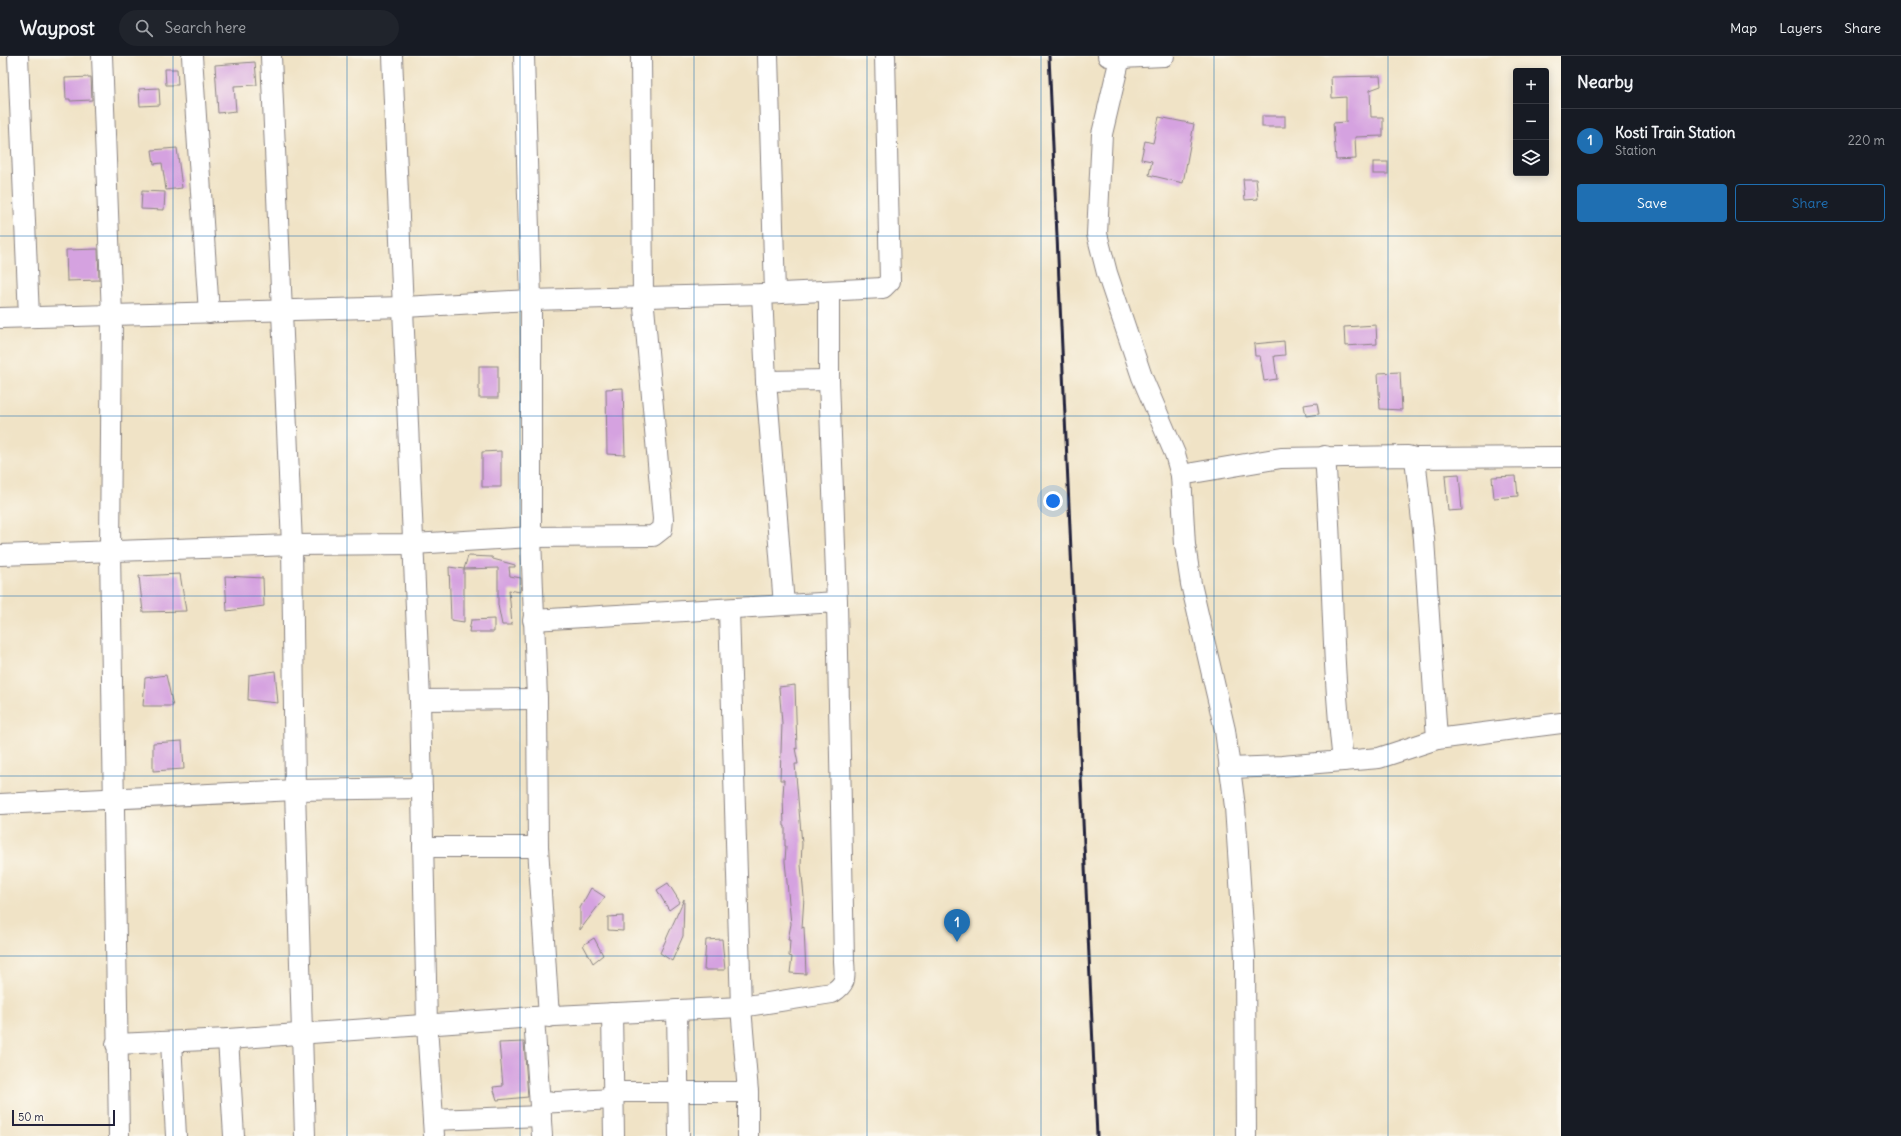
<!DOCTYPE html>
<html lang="en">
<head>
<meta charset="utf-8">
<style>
  :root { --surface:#171b24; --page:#20242c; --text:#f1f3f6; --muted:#9ea1a6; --line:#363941; --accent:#1f6fb2 }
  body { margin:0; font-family:Delius,sans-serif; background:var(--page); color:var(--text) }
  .controls { position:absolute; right:12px; top:12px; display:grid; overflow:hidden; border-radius:4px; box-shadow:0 2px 10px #0003 }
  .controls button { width:36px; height:36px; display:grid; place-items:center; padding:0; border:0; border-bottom:1px solid var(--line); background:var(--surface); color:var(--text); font:20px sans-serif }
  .scale { position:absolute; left:12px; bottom:10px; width:103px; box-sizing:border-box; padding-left:4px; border:2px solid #22223b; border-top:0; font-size:11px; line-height:14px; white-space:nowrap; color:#22223b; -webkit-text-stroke:3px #fbf7ec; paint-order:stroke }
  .you { position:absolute; left:1053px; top:445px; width:14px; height:14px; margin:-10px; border:3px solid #fff; border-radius:50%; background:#1a73e8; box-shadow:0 0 0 6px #1a73e833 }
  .badge { display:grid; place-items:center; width:26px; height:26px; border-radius:50%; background:var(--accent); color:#fff; font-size:13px; font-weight:700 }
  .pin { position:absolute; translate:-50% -33px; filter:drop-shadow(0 1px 2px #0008) }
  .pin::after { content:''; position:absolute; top:21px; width:14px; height:12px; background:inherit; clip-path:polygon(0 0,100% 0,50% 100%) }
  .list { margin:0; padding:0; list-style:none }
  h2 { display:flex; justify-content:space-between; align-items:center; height:52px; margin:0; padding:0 16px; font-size:17px }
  h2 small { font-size:13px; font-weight:400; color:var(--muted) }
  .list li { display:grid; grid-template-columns:26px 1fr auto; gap:12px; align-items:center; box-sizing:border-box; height:64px; padding:0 16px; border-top:1px solid var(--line) }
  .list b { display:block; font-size:15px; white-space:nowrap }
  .list p { margin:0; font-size:13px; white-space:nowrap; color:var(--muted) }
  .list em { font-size:13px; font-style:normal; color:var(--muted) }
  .actions { display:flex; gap:8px; padding:12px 16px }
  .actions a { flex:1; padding:9px 0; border:1px solid var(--accent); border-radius:4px; text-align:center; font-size:14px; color:var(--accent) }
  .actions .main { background:var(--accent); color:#fff }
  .icon { flex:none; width:22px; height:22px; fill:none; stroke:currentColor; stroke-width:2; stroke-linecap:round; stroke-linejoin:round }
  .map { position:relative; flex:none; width:1561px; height:1080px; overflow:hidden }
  header { display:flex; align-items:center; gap:24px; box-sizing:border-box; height:56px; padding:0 20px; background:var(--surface); border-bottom:1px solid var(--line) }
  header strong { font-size:19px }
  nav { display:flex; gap:22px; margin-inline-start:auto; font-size:14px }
  .search { width:280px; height:36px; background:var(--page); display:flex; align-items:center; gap:10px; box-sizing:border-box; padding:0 14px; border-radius:22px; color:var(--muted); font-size:15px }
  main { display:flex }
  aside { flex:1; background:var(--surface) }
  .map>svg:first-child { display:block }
  .building { fill:#d5a2e0 }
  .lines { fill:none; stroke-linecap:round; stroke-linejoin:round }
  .minor-casing { stroke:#898280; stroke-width:22 }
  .minor { stroke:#fff; stroke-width:20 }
  .rail { stroke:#22223b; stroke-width:3 }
  .grid { fill:none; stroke:#1f6fb2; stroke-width:1; stroke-opacity:0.55 }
</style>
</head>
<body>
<header>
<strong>Waypost</strong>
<div class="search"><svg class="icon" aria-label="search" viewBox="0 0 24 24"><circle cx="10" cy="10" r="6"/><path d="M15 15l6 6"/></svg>Search here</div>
<nav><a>Map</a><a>Layers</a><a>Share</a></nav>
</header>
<main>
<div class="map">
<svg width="1561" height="1080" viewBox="0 0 1561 1080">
  <rect width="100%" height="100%" fill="#fbf7ec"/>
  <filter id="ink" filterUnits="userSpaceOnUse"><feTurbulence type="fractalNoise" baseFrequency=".025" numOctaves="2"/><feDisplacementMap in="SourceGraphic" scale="8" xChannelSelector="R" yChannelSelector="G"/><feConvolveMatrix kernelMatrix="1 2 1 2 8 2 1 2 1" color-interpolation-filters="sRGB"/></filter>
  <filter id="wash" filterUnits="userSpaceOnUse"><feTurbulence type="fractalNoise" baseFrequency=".012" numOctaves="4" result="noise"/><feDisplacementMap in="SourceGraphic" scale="16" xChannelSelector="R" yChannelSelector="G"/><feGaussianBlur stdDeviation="0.9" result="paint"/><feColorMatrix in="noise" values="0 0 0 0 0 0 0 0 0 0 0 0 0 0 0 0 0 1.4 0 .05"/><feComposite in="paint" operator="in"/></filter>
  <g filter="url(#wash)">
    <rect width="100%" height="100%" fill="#f0e3c6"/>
    <g id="blocks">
      <g class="building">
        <path d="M255,6L257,29L234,30L236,55L218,57L215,9Z"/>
        <path d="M165,13H177L178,29H166Z"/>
        <path d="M1380,20L1381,30L1370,34L1371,61H1383V80L1355,81L1356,103L1336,104L1333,67L1346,66V41L1332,42L1331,21Z"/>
        <path d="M91,21L92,44L70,45V43H66L65,22Z"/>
        <path d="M159,32L160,49L140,50L139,33Z"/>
        <rect x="1262" y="60" width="23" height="11"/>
        <path d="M1159,61L1194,68L1183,127L1149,119L1152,105L1141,103L1145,85L1153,87Z"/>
        <path d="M177,92L182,132L166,134L162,107L154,108L152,94Z"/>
        <rect x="1373" y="106" width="15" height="12"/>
        <path d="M1243,123H1256L1258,143L1245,144Z"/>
        <path d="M142,135L165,136L164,154L141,153Z"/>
        <path d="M98,193L99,224L67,225L66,194Z"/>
        <path d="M1376,269L1377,288L1345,290L1344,271Z"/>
        <path d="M1284,285L1285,299L1274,300L1277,323L1264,325L1260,300H1255L1254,288Z"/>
        <rect x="479" y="310" width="19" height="32"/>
        <path d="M1400,316L1402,354L1380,353L1378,317Z"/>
        <path d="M623,332L625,399L607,398L606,333Z"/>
        <path d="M1317,347L1319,358L1306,360L1304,349Z"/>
        <path d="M501,395V431H482V396Z"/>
        <path d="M1459,418L1462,454L1448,455L1445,419Z"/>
        <path d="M1516,420L1518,440L1494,442L1492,421Z"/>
        <path d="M468,500L492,501L493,503L515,509V511H509L510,520L521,522V526L520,536L509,534L512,569H502L498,549V512L464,513Z"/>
        <path d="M449,511L464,513V566L451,564Z"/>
        <path d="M180,518L186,555L143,556L139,520Z"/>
        <path d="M225,520L263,522L264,550L227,555Z"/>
        <path d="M494,563V576H469L471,564Z"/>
        <path d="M275,615L278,647L248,644L249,619Z"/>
        <path d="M166,619L173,650H143L145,622Z"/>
        <path d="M795,629L797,693L795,692L798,708H795L802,788L801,809L804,841L802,872L804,871L806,918L790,917L792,901L789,900L790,884H788L791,868L785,805L786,790H785V770H784L783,740L784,724H780L782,667L779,631Z"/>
        <path d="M182,685L184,713L153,715V687Z"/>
        <path d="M668,827L680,846L669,854L657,834Z"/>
        <path d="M591,832L605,841L580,874V852Z"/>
        <path d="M684,843L683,880L672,905L660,897Z"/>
        <path d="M623,860V875L608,874V861Z"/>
        <path d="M594,882L603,899L593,907L583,889Z"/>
        <path d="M722,883L725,914H704L706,884Z"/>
        <path d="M524,986L528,1041L497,1044L493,1031L503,1030L499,987Z"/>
      </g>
    </g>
  </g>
  <g filter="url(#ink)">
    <use href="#blocks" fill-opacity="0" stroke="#898280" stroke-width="1"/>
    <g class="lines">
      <g class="minor-casing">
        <g id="minor">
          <path d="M18,0L29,261"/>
          <path d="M102,0L112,260L110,494L119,1080"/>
          <path d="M192,0L209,257"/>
          <path d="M271,0L292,489L295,734L305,1080"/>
          <path d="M392,0L420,644L427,969L434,1080"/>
          <path d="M524,0L531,244V481L537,643L538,791L549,961"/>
          <path d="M768,0L775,237"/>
          <path d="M1108,0L1120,2L1164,0"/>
          <path d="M1120,2L1102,78L1097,178L1107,217L1142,321L1175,398L1181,419L1185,489L1191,528L1225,674L1235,751L1245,901L1246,1080"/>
          <path d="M762,238L766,325L784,549"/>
          <path d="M0,262L404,251L531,244L762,238L883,232L890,225L885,0"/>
          <path d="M766,325L829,324"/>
          <path d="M1325,400C1333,502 1331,604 1343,705"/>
          <path d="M1181,419L1281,402L1408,400L1415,402L1561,401"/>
          <path d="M0,499L292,489L413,488L531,481L653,480L662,473L663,463L643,240L641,0"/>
          <path d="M729,554L741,951L748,1036V1080"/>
          <path d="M533,564L837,546"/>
          <path d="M420,644L537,643"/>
          <path d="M1437,683L1561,667"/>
          <path d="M1229,712L1282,710L1379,702L1437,683L1424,483L1415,402"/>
          <path d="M0,748L295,734L422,732"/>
          <path d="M423,791H538"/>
          <path d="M677,954L679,1080"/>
          <path d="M612,957L614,1080"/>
          <path d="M534,961L542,1080"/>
          <path d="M228,983L234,1080"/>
          <path d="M171,986L176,1080"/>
          <path d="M116,988L228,983L534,961L741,951L832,937C847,927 845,922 844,905L837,546L829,324V235"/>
          <path d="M614,1036H748"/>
          <path d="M540,1047L613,1043"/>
          <path d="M433,1064L541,1060"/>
        </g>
      </g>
      <use href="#minor" class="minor"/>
      <path class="rail" d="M1049,0L1097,1080"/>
    </g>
  </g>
  <path class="grid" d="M173,0V1080M347,0V1080M520,0V1080M694,0V1080M867,0V1080M1041,0V1080M1214,0V1080M1388,0V1080M0,180H1561M0,360H1561M0,540H1561M0,720H1561M0,900H1561"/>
</svg>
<div class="controls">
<button>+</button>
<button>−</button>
<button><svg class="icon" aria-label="layers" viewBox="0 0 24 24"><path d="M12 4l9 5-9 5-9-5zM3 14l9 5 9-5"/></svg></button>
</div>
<div class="scale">50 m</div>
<div class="you"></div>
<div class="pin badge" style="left:957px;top:886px">1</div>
</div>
<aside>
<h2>Nearby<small></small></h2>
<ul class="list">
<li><span class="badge">1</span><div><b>Kosti Train Station</b><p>Station</p></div><em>220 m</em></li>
</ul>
<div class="actions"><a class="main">Save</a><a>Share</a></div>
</aside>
</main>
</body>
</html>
